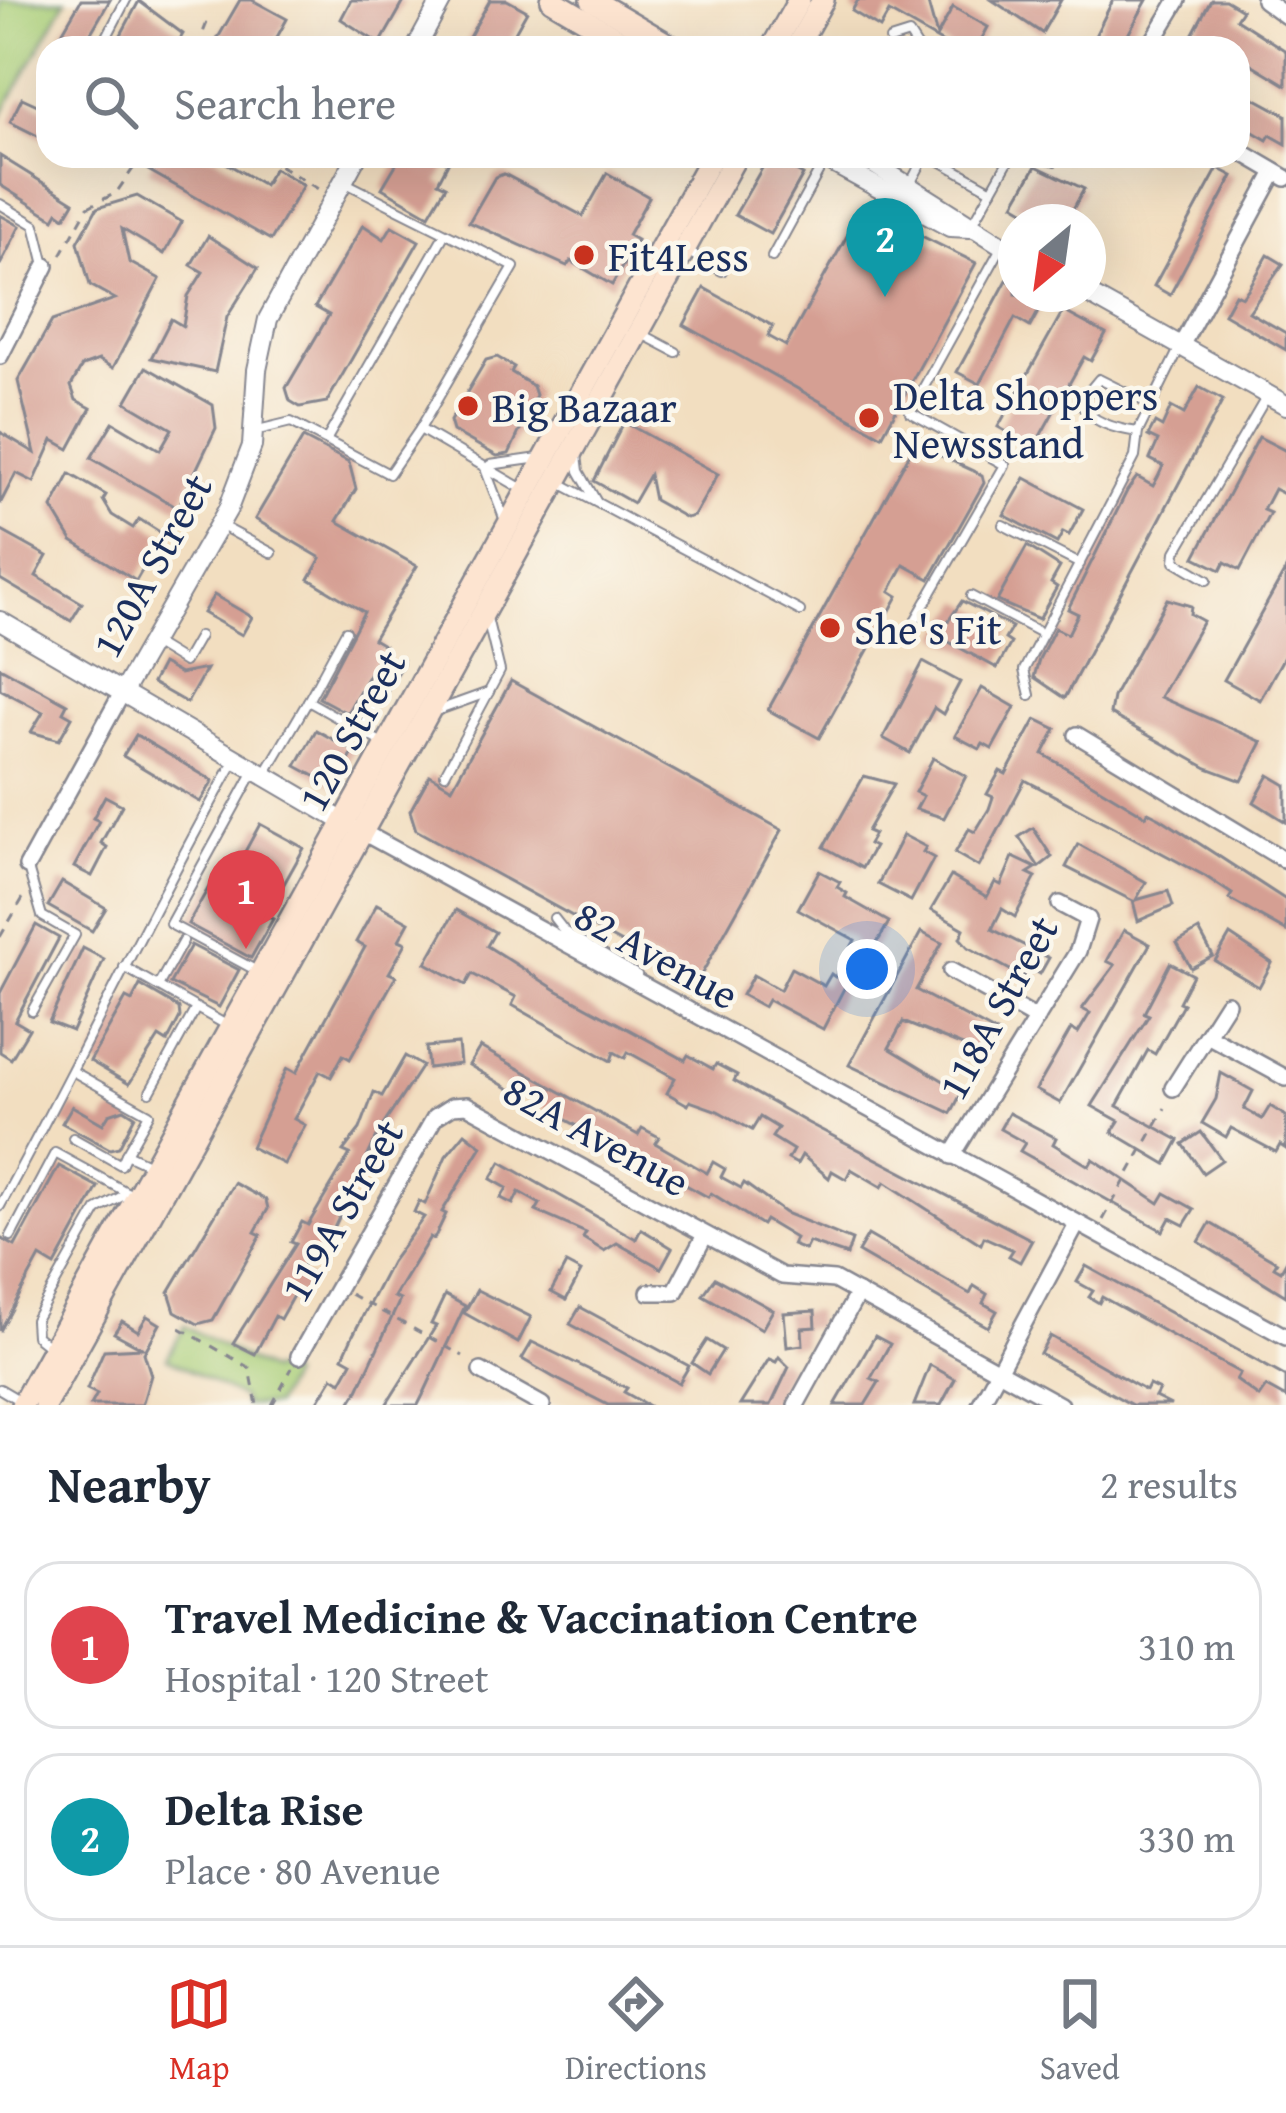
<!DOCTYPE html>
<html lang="en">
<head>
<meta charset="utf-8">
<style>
  :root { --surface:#fff; --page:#f6f6f7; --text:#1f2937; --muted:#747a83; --line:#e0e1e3; --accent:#d93025 }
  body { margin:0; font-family:"Gentium Book Plus",serif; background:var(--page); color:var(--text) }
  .compass { position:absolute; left:998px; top:204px; width:108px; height:108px; border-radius:50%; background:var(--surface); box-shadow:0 12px 48px #0002; rotate:209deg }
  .you { position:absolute; left:867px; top:969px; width:42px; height:42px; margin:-30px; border:9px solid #fff; border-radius:50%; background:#1a73e8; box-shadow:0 0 0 18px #1a73e833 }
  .badge { display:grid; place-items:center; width:78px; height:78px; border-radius:50%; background:var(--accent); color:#fff; font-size:39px; font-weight:700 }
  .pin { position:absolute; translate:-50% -99px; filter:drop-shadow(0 3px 6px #0008) }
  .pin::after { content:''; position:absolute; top:63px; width:42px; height:36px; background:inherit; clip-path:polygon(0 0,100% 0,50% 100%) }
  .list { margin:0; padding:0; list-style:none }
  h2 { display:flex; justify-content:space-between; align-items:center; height:156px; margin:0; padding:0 48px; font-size:51px }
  h2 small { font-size:39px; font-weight:400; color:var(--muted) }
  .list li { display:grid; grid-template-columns:78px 1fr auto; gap:36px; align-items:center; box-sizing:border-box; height:168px; margin:0 24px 24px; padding:0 24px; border:3px solid var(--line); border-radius:36px }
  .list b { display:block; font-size:45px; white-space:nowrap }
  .list p { margin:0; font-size:39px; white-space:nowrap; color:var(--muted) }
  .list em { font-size:39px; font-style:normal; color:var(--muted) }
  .icon { flex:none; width:66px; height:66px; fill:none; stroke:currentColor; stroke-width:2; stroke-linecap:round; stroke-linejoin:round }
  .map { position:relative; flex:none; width:1286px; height:1405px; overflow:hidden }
  .search { position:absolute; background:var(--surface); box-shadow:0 12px 48px #0002; left:36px; right:36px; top:36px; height:132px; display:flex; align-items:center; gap:30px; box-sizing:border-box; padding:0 42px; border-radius:36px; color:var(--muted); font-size:45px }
  .sheet { height:540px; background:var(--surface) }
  nav { display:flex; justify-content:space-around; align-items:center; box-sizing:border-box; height:168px; border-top:3px solid var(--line); background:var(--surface); font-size:33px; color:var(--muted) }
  nav a { display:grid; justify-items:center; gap:6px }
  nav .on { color:var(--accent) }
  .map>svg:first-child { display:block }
  .green { fill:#a9ce78; stroke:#627e6b; stroke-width:3 }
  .building { fill:#d59f93 }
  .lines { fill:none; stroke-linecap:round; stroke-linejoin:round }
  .service-casing { stroke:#86868f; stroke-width:12 }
  .minor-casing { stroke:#86868f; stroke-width:20 }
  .tertiary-casing { stroke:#86868f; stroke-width:22 }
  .secondary-casing { stroke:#86868f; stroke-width:26 }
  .path { stroke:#86868f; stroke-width:3; stroke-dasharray:9 9; stroke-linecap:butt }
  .service { stroke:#fff; stroke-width:8 }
  .minor { stroke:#fff; stroke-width:15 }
  .tertiary { stroke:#fff; stroke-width:18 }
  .secondary { stroke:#fde4d0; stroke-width:21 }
  .poi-dot { fill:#c8321e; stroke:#fbf7ec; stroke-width:4.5 }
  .labels { text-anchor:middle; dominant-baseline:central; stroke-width:9; stroke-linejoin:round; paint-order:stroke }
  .poi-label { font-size:42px; fill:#1b2f5e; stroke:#fbf7ec; text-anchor:start }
  .street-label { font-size:42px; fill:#1b2f5e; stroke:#fbf7ec }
</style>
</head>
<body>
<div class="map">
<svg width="1286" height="1405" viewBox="0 0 1286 1405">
  <rect width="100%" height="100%" fill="#fbf7ec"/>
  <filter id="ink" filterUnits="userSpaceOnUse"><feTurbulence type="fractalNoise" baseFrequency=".00833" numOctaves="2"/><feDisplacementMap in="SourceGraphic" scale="24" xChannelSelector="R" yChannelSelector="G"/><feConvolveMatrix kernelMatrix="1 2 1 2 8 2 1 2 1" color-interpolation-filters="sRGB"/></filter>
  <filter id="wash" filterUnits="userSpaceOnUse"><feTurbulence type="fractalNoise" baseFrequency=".004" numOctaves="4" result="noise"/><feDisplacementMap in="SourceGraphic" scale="48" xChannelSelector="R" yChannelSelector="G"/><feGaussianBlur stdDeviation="2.7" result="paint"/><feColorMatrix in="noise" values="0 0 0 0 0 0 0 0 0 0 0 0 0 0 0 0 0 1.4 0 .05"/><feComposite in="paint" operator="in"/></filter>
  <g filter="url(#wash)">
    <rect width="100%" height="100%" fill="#f2dec0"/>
    <g class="green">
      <path d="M0,0H66L0,118Z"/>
      <path d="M185,1326L268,1371L282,1369L290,1376L274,1405H244L242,1398L167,1358Z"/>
    </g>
    <g id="blocks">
      <g class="building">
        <path d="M81,0H110L82,48H53Z"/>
        <path d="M240,0H252L287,19L271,48H212Z"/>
        <path d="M351,0H405L380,44L341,19Z"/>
        <path d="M490,0H507L527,11L506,48H463Z"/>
        <path d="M858,0H927L937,36L953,7L988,27L977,48H952L889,12L880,28L852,11Z"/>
        <path d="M992,0H1061L1042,33Z"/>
        <path d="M1113,0H1147L1124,42L1114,37L1108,48H1089Z"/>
        <path d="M1211,0H1225L1242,10L1236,19L1286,51V85L1238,56V48H1185Z"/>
        <path d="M139,1L183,34L175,48L148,41L144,48H114Z"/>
        <path d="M1238,89L1286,115V144L1270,135L1267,140L1238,123Z"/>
        <path d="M22,98L48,110V141L10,122Z"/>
        <path d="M0,156L74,202L65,217L58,212L54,219L0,185Z"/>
        <path d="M156,156H214L264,185L274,168L303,185L271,240L148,170Z"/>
        <path d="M401,156H436L448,163L438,182L446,186L429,215L382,188Z"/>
        <path d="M769,156L803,175L770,234L735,215Z"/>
        <path d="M1036,166L1084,189L1066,222H1034L1036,217L1014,204Z"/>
        <path d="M1218,168L1233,176L1170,295L1154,286Z"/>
        <path d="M607,173L649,197L628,235L637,240L612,285L571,261L567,266L469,222L495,177L504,174L583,216Z"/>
        <path d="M137,196L182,222L164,254L122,229L129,262L160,279L113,368L99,360L82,366L71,386L76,400L91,408L69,449L53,440L34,482L16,473L0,504V432L35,453L18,381L52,321L115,299L90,285L78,242L97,208Z"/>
        <path d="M863,207L976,263L882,436L684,325L704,288L773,326L768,336L786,346Z"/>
        <path d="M0,215L20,226L0,265Z"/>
        <path d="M363,225L384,239L392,226L419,241L327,402L300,407L290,401L286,388L329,315L315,307Z"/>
        <path d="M208,236L258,268L227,317L215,372L151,358L171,319L183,326L188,296L203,272L191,265Z"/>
        <path d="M1268,255L1283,264L1249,312L1286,333V350L1224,314L1235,294L1242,297L1249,288Z"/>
        <path d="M1007,280L1016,285V294L1044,301L1030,327L1015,318L980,384L957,372Z"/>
        <path d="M1063,311L1106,334L1091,361L1084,357L1034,447L998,427Z"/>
        <path d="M497,357L514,367L511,372L533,386L536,395L509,454L497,456L453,431L450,421L486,360Z"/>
        <path d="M146,367L213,405L216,428L178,508L91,458L113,422L160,450L172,429L126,402Z"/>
        <path d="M1199,387L1223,400L1065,698L1034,677L1039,659L1055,628L1068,634L1078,614L1068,609L1127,491L1137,477L1153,486L1158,477L1163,466L1150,459L1158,441L1148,436L1155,423L1162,427L1171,407L1184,414Z"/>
        <path d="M624,422L718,474L694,516L686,518L654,500L649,475L633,503L594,481Z"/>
        <path d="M1259,437L1286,451V495L1274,489L1263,510L1270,513L1240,570L1225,562L1221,570L1195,557Z"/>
        <path d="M303,438L349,462L356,489L337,521L417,566L373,639L385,646L347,713L319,698L364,612L309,579L321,558L255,519Z"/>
        <path d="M915,444L982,475L984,483L930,579L904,565L890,591L898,596L819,738L768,710Z"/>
        <path d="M70,474L106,495L103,500L112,515L133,528L139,519L163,534L136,581L72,541L52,508Z"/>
        <path d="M1025,478L1083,509L1069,535L1063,532L1057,543L1004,515Z"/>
        <path d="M0,530L47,556L36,576L82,603L71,621L0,579Z"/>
        <path d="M1027,546L1060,567L1051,583L1057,587L1039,619L997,601Z"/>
        <path d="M1286,569V653L1260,700L1224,680Z"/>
        <path d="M214,595L252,617L242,635L203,613Z"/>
        <path d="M1167,599L1191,606L1190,614L1203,621L1160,697L1262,742L1242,781L1207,768L1110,714L1113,697Z"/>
        <path d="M962,601L1012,627L1005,639L1011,643L997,668L938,636Z"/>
        <path d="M923,662L960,682L943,714L934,708L910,753L883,738Z"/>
        <path d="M162,664L180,674L206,669L187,703L152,683Z"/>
        <path d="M0,667L67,704L63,712L72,717L59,740L31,732L43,712L0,689Z"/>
        <path d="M511,681L782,830L696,984L416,830L410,811L430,775L452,788Z"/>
        <path d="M982,688L1015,707L992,749L983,744L980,749L955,736Z"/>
        <path d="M1036,719L1056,729L1043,754L1146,816L1148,812L1160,818L1286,900V931L1229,899L1232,894L1205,876L1025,780L979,867L955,853L969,829L975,832L989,809L993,797L987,794L1000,771L1006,774Z"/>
        <path d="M316,730L354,751L335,787L296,766Z"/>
        <path d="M136,735L213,781L200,802L123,756Z"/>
        <path d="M933,758L966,776L944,818L916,809L923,796L915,792Z"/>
        <path d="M1269,775L1286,785V822L1254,802Z"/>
        <path d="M864,776L894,784L867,831L874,834L868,844L874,847L862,868L824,847Z"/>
        <path d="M105,796L122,805L101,843L107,847L92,876L74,867L99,821L93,818Z"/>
        <path d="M260,824L304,848L266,916L273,919L251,958L188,924L210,885L223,892Z"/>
        <path d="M1033,828L1052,857L1039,867L1019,837Z"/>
        <path d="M903,835L926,847L923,852L934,858L911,901L878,884Z"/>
        <path d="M1078,844L1146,882L1136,900L1168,891L1173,906L1138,921L1133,901L1066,867Z"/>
        <path d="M1013,857L1036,868L1028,873L1036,877L1015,917L1002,909L992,929L1049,958L1040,974L1028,967L1023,977L968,947L960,938L964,929L931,910L951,876L987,897L995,882L1001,885Z"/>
        <path d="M819,871L840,882L837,887L847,893L845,897L889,922L873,950L866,946L823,1029L768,1000L764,1007L742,995L753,975L780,990L791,968L824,986L831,974L835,977L855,940L798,909Z"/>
        <path d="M62,882L106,908L92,931L48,906Z"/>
        <path d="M377,904L409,922L399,940L406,943L389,973L396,976L350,1059L343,1055L331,1077L320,1071L294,1119L305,1125L284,1164L251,1147L287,1068L296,1073L365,947L356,942Z"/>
        <path d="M456,910L495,932L487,946L558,991L685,1060L688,1055L713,1069L716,1064L737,1075L734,1081L808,1123L1032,1240L1020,1262L1009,1256L1013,1250L984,1237L981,1244L885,1182L882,1187L851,1169L846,1179L832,1171L829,1178L802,1155L797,1164L788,1159L793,1150L772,1137L778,1128L760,1117L752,1130L718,1111L690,1101L688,1105L667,1093L675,1078L628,1052L625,1058L614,1052L611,1061L512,1005L516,997L472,974L466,985L426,963Z"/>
        <path d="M36,925L59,938L15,1021L29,1029L11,1059L0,1052V993Z"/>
        <path d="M1124,930L1150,944L1060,1103L1036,1090L1071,1029L1078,1033L1090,1013L1082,1009L1115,965L1107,961Z"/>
        <path d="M1199,930L1213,956L1191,968L1177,943Z"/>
        <path d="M921,932L942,943L916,990L998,1034L979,1064L964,1055L968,1048L903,1022L889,1048L962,1092L951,1113L849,1065Z"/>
        <path d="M1230,935L1272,963L1259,987L1215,961Z"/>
        <path d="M191,945L239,970L219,1007L170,983Z"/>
        <path d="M83,948L104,959L72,1031L49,1022Z"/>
        <path d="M1170,963L1193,975L1179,1002L1183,1004L1155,1054L1148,1050L1117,1106L1179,1140L1166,1164L1112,1132L1119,1121L1092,1106L1149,1015L1144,1013Z"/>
        <path d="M140,985L179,1008L180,1017L167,1042L159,1037L129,1084L90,1061L126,998L132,1001Z"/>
        <path d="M458,1044L460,1064L428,1068L426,1047Z"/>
        <path d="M480,1047L638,1135L642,1128L659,1137L655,1143L707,1173L713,1162L725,1169L721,1177L741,1188L744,1183L785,1213L852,1240L847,1255L809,1242L805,1250L792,1245L795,1238L765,1220L762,1225L711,1193L708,1197L506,1087L469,1065Z"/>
        <path d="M405,1056L422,1066L380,1130L320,1258L310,1253L299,1273L311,1280L302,1296L295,1292L280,1319L275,1316L255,1354L233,1343L296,1244L291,1242L302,1222L308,1225L350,1154L343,1151L360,1129L374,1092L382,1096Z"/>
        <path d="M1221,1073L1253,1091L1244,1109L1262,1119L1270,1106L1286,1116V1149L1280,1145L1276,1152L1231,1128L1226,1137L1202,1123L1216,1099Z"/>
        <path d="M72,1106L103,1124L109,1114L124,1109L135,1116L119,1147L110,1149L62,1123Z"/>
        <path d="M1009,1113L1056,1138L1053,1144L1089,1166L1093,1159L1159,1203L1165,1193L1194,1209L1184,1225L1170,1218L1163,1231L1020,1151L1025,1143L1000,1129Z"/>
        <path d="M1201,1132L1222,1160L1203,1173L1183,1144Z"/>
        <path d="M465,1133L482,1146L442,1212L446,1214L434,1239L430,1237L394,1297L400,1300L357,1392L349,1405H316L333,1377L341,1382L352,1362L343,1357L353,1335L391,1262L424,1217L414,1212L419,1201L425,1204L446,1156Z"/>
        <path d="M501,1162L636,1239L641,1229L672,1248L661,1268L617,1243L604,1251L583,1238L586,1233L536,1211L540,1204L519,1192L513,1204L501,1198L507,1188L491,1179Z"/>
        <path d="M59,1166L98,1187L55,1266L40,1257L0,1331V1238L15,1246Z"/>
        <path d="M234,1183L266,1200L268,1209L255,1232L261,1235L213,1320L198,1324L175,1311L169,1292Z"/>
        <path d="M1210,1223L1277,1262L1274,1267L1281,1271L1286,1262V1296L1199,1242Z"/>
        <path d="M868,1235L970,1294L974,1286L987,1294L983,1303L997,1311L988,1327L858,1252Z"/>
        <path d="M566,1264L581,1272L566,1300L551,1292Z"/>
        <path d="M1086,1266L1286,1377V1398L1266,1387L1259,1397L1236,1380L1240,1373L1102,1297L1099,1303L1089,1297L1093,1291L1077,1282Z"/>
        <path d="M715,1278L773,1310L762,1329L703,1295Z"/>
        <path d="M477,1290L531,1317L518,1343L464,1313Z"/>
        <path d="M445,1295L465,1306L425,1391L418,1405H386L436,1326L431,1324Z"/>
        <path d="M580,1307L689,1366L679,1383L570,1324Z"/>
        <path d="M815,1311L816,1327L802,1328L803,1345L787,1347L784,1313Z"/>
        <path d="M147,1316L160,1324L144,1353L151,1375L142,1405H91L97,1394L87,1389L104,1350L142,1348L114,1333L122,1321L138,1331Z"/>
        <path d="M875,1336L890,1344L871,1378L879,1382L865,1405H835Z"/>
        <path d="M1050,1336L1146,1391L1149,1385L1159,1390L1155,1397L1171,1405H1132L1040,1354Z"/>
        <path d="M707,1340L723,1350L708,1374L692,1363Z"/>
        <path d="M532,1342L627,1388L624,1392L647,1405H608L553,1377L522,1359Z"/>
        <path d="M779,1357L789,1367L771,1405H740L769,1359L776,1362Z"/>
        <path d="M930,1365L955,1379L941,1405H914Z"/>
      </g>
    </g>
  </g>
  <g filter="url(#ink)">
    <use href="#blocks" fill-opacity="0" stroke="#86868f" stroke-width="3"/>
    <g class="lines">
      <g class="service-casing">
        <g id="service">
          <path d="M890,40L909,34L918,48"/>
          <path d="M101,48L126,0"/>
          <path d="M931,156L992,190"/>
          <path d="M1039,156L1055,161L1058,156"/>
          <path d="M346,183L514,267L420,429"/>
          <path d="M910,184L925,156"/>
          <path d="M0,204L35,225L45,265"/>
          <path d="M971,227L1011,156"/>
          <path d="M685,250L722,271"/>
          <path d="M772,257L825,160"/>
          <path d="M640,333L676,352"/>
          <path d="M254,431L291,422L389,474L420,429L526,491"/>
          <path d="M1138,432C1117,429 1090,423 1080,402L1099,379L1151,405"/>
          <path d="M328,437L444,235"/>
          <path d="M577,455L579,471L596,501"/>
          <path d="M490,465L539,458"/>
          <path d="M486,471L504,518"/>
          <path d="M558,482L800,611"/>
          <path d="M220,525L272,553"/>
          <path d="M1003,525L1080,564"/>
          <path d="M1207,580L1175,561L1176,552L1267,396"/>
          <path d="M971,596L1043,634"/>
          <path d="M916,619L1005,465L910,412L1002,246"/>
          <path d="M153,643L184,662L199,636"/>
          <path d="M1030,695L1024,670L1135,457L1138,432L1180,347"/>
          <path d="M308,701L346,631"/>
          <path d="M436,711L489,692"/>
          <path d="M360,730L399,662"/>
          <path d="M253,773L170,924L259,972"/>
          <path d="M445,774L500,671L487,618"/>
          <path d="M264,776L308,701L386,745"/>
          <path d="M28,868L42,916L75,935L32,1011"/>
          <path d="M554,918L565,932L637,975"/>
          <path d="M124,967L230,1027"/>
          <path d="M158,986L183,941"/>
          <path d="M74,1072L149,1114L126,1154"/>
          <path d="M150,1092L196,1008"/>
          <path d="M73,1138L121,1165L126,1154L152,1166"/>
          <path d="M0,1206C81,1059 152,907 235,760"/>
          <path d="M11,1236L55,1153L130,1194"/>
          <path d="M50,1347L36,1336L35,1320L97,1210L128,1193"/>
          <path d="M0,1389L22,1402"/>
        </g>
      </g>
      <g class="minor-casing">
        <g id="minor">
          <path d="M1264,0L1286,16"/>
          <path d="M1149,48L1178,0"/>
          <path d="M1238,150L1286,178"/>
          <path d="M1181,346L1275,172"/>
          <path d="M0,356L46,266"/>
          <path d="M1077,735L1286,861"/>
          <path d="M357,829L1286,1337"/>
          <path d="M27,866L122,693"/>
          <path d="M951,971L1037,1019"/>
          <path d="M1207,1035L1286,1078"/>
          <path d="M1173,1088L1227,1003"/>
          <path d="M952,1156L1078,951L1088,919L1060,904"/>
          <path d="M649,1292H675L705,1235"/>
          <path d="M299,1356L435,1117L452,1106L467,1105L782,1276L834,1280L1060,1405"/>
          <path d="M481,1371L542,1405"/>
          <path d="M796,1405L858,1293"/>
          <path d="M980,1405L1077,1224"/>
        </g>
      </g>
      <g class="tertiary-casing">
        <g id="tertiary">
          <path d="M416,48L442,0"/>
          <path d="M820,156L950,227L970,228"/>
          <path d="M861,156L1016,254"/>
          <path d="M1088,294L1286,405"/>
          <path d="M0,621L344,822"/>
          <path d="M122,693L228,509L252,446L257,370L268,319L357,156"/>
        </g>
      </g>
      <g class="secondary-casing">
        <g id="secondary">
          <path d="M552,0L633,48"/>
          <path d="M592,0L674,48"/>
          <path d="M772,48L799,0"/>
          <path d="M796,48L823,0"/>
          <path d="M22,1405L712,156"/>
          <path d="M45,1405L736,156"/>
        </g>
      </g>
      <g class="path">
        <path d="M197,48L208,20"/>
        <path d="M817,48L825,34"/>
        <path d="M264,156L323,192"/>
        <path d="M61,255L88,207L116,193L142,156"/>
        <path d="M0,937L26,893"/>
        <path d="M1103,1220L1165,1108"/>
        <path d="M350,1294L463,1356"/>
        <path d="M180,1328L250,1368L257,1405"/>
        <path d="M272,1405L292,1368"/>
      </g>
      <use href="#service" class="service"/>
      <use href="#minor" class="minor"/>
      <use href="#tertiary" class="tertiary"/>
      <use href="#secondary" class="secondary"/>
    </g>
  </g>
  <g class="poi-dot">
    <circle cx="584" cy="255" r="12"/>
    <circle cx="468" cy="406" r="12"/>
    <circle cx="869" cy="418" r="12"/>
    <circle cx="830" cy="628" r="12"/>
  </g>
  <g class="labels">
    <g class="poi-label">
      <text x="608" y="255">Fit4Less</text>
      <text x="893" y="394">Delta Shoppers<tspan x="893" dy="48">Newsstand</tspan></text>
      <text x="492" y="406">Big Bazaar</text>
      <text x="854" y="628">She's Fit</text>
    </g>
    <g class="street-label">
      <text transform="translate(151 565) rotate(-61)">120A Street</text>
      <text transform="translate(351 730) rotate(-61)">120 Street</text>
      <text transform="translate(657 954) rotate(29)">82 Avenue</text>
      <text transform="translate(997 1007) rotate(-61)">118A Street</text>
      <text transform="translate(597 1135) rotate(29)">82A Avenue</text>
      <text transform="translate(341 1210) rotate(-60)">119A Street</text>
    </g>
  </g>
</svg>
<svg class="compass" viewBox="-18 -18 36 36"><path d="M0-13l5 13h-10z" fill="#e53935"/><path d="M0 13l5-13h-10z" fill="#747a83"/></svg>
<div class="you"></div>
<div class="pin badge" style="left:246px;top:949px;background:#e0444e">1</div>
<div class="pin badge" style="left:885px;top:297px;background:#0f9aa8">2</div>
<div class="search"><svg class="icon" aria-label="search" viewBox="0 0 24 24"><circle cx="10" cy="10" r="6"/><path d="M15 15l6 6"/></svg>Search here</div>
</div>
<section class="sheet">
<h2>Nearby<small>2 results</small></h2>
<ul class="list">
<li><span class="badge" style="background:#e0444e">1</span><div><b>Travel Medicine &amp; Vaccination Centre</b><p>Hospital · 120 Street</p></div><em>310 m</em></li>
<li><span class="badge" style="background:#0f9aa8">2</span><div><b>Delta Rise</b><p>Place · 80 Avenue</p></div><em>330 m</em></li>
</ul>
</section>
<nav>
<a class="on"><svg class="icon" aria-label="map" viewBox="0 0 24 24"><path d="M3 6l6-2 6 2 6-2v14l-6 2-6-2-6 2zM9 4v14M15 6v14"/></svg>Map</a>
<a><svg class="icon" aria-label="directions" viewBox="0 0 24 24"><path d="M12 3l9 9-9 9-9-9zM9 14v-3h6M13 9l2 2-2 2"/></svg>Directions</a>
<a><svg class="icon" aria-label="saved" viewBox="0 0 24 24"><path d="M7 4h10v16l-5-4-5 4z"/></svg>Saved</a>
</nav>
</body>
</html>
